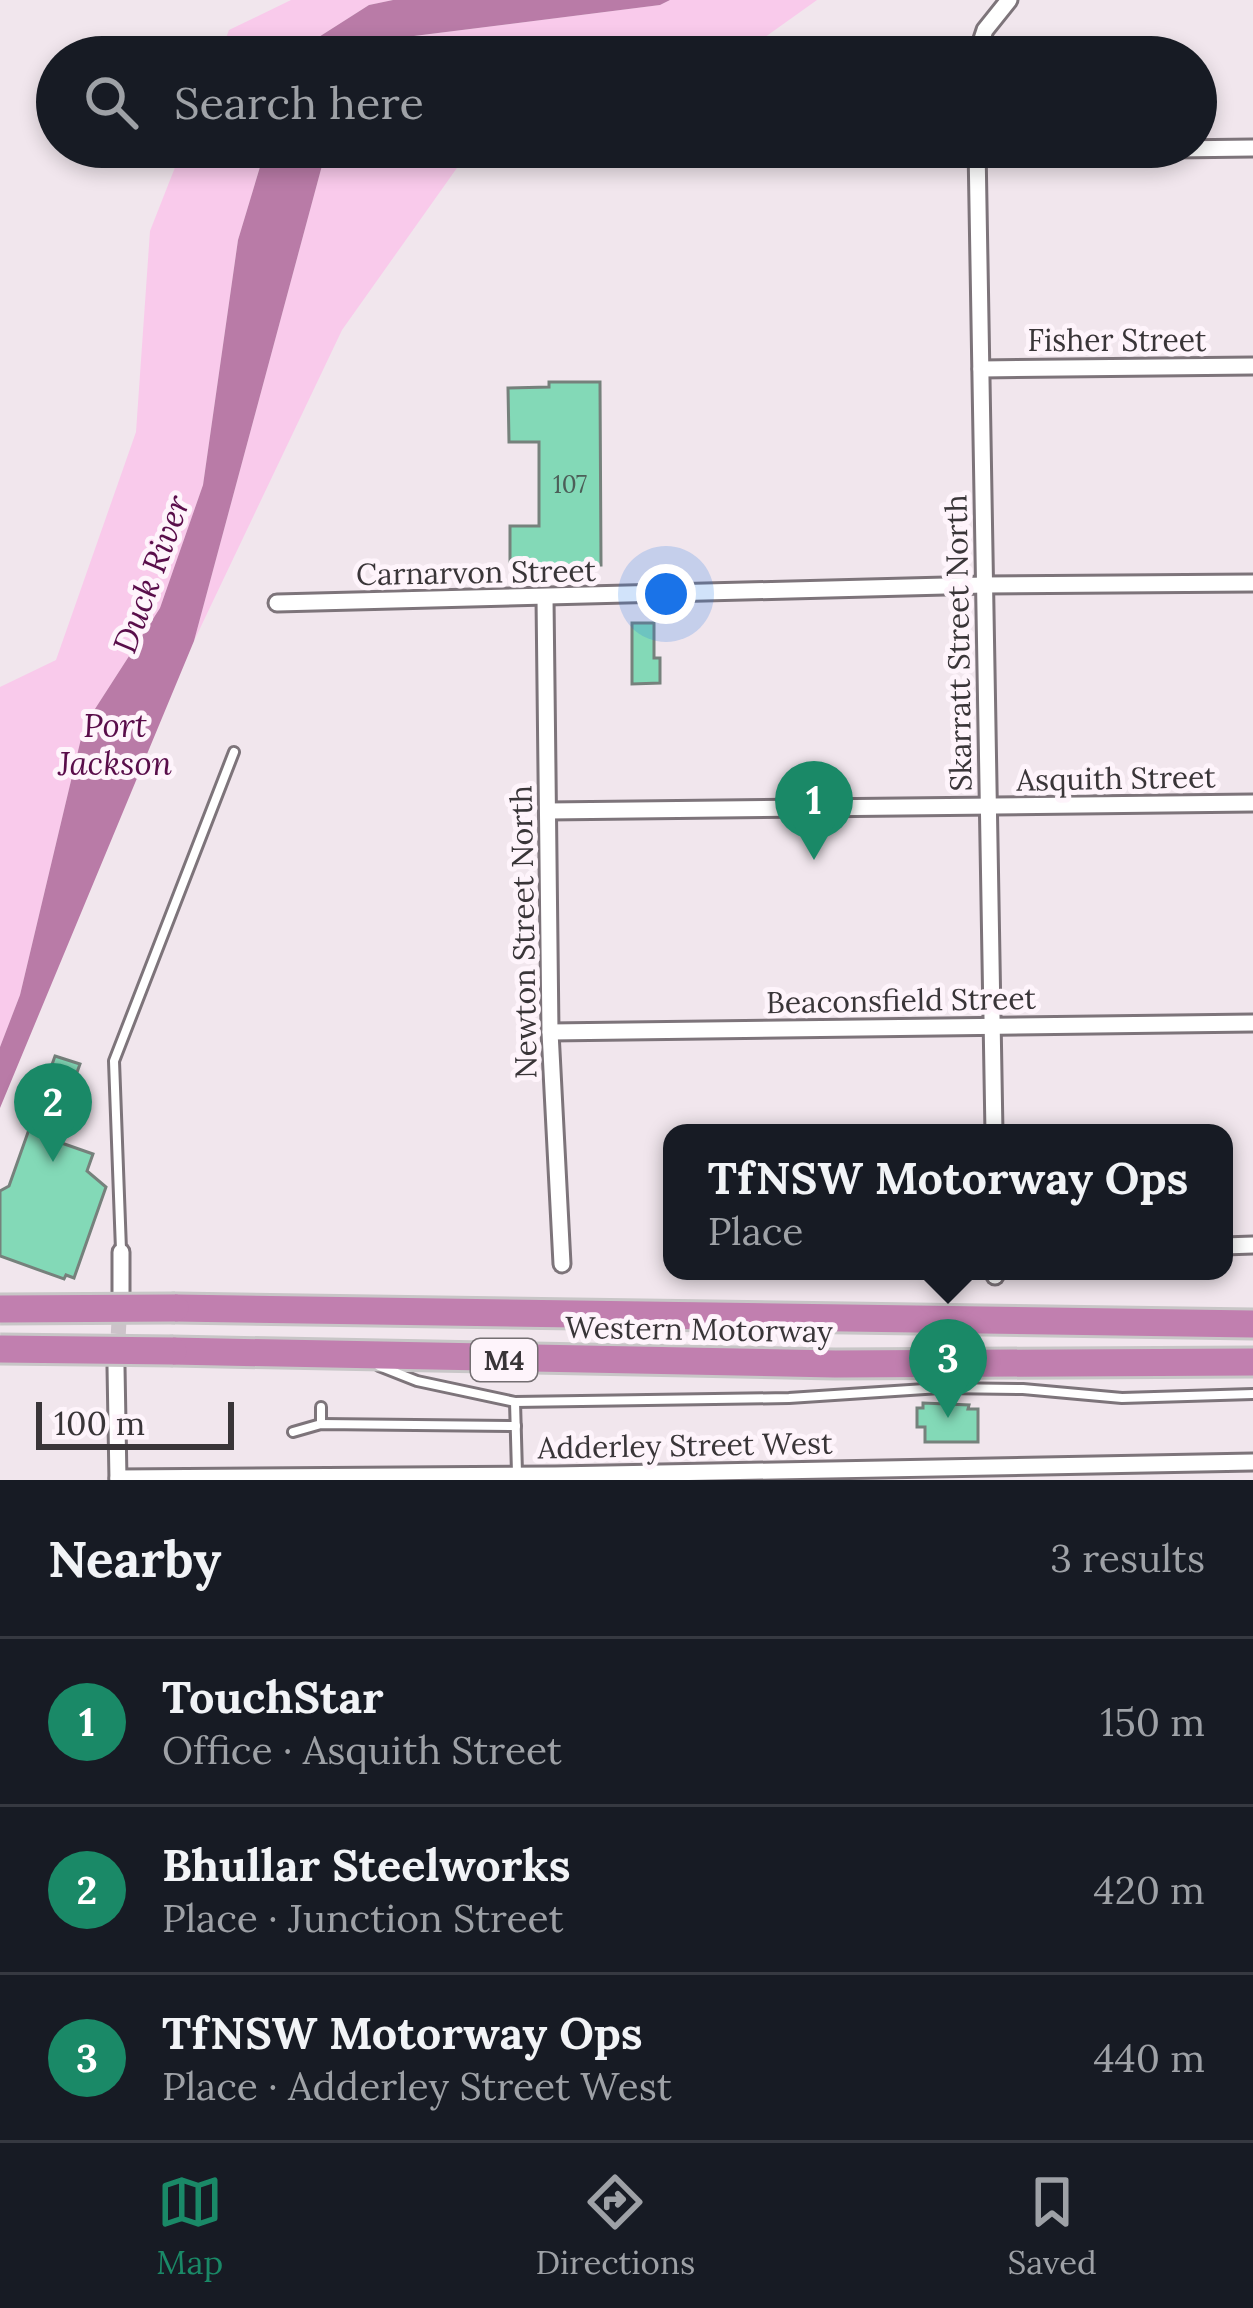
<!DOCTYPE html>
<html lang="en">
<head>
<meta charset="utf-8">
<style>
  :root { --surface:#171b24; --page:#20242c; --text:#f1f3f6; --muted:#9ea1a6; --line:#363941; --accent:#1a8967 }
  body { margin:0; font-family:Lora,serif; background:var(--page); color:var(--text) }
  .scale { position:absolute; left:36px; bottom:30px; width:198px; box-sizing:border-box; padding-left:12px; border:6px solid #393538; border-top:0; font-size:33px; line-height:42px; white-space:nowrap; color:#393538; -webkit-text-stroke:9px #fef4fb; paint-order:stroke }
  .you { position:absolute; left:666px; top:594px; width:42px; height:42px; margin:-30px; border:9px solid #fff; border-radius:50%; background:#1a73e8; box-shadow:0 0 0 18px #1a73e833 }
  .badge { display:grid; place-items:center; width:78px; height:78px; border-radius:50%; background:var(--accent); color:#fff; font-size:39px; font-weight:700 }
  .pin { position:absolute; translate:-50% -99px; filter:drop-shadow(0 3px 6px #0008) }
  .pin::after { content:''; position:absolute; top:63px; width:42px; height:36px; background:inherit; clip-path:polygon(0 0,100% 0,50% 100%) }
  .popup { position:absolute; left:663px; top:1124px; width:570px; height:156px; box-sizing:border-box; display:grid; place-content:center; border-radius:24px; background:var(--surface); filter:drop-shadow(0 3px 9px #0005); font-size:39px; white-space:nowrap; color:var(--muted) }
  .popup b { font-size:45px; color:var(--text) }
  .popup::after { content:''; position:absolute; left:50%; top:100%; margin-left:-24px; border:24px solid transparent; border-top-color:var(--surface) }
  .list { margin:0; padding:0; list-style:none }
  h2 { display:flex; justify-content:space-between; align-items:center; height:156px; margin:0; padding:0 48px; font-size:51px }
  h2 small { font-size:39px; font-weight:400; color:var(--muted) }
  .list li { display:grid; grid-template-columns:78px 1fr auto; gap:36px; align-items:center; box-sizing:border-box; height:168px; padding:0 48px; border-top:3px solid var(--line) }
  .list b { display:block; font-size:45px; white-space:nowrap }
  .list p { margin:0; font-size:39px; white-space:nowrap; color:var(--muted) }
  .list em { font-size:39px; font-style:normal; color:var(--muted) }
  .icon { flex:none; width:66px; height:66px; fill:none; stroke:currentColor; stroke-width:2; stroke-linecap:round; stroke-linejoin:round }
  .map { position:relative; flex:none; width:1253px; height:1480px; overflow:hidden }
  .search { position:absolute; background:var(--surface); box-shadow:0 6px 18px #0003; left:36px; right:36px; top:36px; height:132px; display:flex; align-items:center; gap:30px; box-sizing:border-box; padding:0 42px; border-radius:66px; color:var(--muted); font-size:45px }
  .sheet { height:660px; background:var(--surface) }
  nav { display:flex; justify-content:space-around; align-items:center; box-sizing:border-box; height:168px; border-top:3px solid var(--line); background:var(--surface); font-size:33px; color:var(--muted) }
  nav a { display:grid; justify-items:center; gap:6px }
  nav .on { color:var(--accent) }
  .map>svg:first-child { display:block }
  .green { fill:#f9caeb }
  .water { fill:#b97ba7 }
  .building { fill:#83d9b7; stroke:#76817c; stroke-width:3 }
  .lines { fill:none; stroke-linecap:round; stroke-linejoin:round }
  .minor-tunnel { stroke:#ccc3c9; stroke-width:15; stroke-dasharray:15 8; stroke-linecap:butt }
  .service-casing { stroke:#7d747a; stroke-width:14 }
  .minor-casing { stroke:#7d747a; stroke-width:21 }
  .motorway-casing { stroke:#c8c6c7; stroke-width:33 }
  .service { stroke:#fff; stroke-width:8 }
  .minor { stroke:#fff; stroke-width:15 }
  .motorway { stroke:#c17faf; stroke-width:27 }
  .motorway-bridge-casing { stroke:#c8c6c7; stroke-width:33; stroke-linecap:butt }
  .motorway-bridge { stroke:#c17faf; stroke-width:27 }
  .labels { text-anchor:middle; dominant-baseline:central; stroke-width:10; stroke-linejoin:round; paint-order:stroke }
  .number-label { font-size:24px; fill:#4c5e58 }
  .shield { fill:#fef4fb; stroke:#746e72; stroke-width:3 }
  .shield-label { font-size:27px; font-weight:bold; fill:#393538 }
  .street-label { font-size:30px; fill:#393538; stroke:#fef4fb }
  .water-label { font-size:33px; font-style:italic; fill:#590d4a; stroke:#fef4fb }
</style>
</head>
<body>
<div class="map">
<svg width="1253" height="1480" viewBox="0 0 1253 1480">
  <rect width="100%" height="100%" fill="#f1e6ed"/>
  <g class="green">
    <path d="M291,0H393L369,5L300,49L296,57H219L229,30Z"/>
    <path d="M670,0H817L737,57H372L414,36L660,5Z"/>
    <path d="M183,147H266L238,240L203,485L160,608L84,726L20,995L0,1047V687L56,660L136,432L150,231Z"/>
    <path d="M327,147H497L464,158L342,330L194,641Z"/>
  </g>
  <g class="water">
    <path d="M393,0H670L660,5L414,36L372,57H296L300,49L369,5Z"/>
    <path d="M266,147H327L194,641L0,1108V1047L20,995L84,726L160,608L203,485L238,240Z"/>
  </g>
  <g class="building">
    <path d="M549,382H600L601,565L510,566V526H539V442H509L508,388L549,387Z"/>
    <path d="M632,623H654V658H660V683L632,684Z"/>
    <path d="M55,1056L80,1064L53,1140L93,1154L87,1171L106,1187L74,1278L66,1275L64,1279L0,1256V1191L9,1186Z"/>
    <path d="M923,1403L969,1405L968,1409H978V1442H925V1427H917V1408H923Z"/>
  </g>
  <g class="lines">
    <path class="minor-tunnel" d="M117,1357L120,1303"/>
    <g class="service-casing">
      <g id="service">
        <path d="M121,1250L114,1061L234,752"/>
        <path d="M379,1366L417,1381L515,1402L789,1398L940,1388L1023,1389L1122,1398L1253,1394"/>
        <path d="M515,1402L517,1473"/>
        <path d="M321,1407V1424"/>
        <path d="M293,1432L321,1424L516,1426"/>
      </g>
    </g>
    <g class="minor-casing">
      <g id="minor">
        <path d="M976,57L985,30L1009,0"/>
        <path d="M977,147L994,1133"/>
        <path d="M708,155L1253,148"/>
        <path d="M981,369L1253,366"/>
        <path d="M545,598L550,1032L562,1264"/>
        <path d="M277,603L984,585L1253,583"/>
        <path d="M548,811L1253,803"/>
        <path d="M550,1032L1253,1023"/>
        <path d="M1224,1246L1253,1245"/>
        <path d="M995,1276V1271"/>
        <path d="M121,1294V1252"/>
        <path d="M116,1367L118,1480"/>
        <path d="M118,1478L555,1475L1253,1462"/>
      </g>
    </g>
    <g class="motorway-casing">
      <g id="motorway">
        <path d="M175,1308L1253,1324"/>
        <path d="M173,1351L835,1364L1253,1362"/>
      </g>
    </g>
    <use href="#service" class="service"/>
    <use href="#minor" class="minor"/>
    <use href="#motorway" class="motorway"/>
    <g class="motorway-bridge-casing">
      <g id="motorway-bridge">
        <path d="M0,1309L175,1308"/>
        <path d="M0,1349L173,1351"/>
      </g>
    </g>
    <use href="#motorway-bridge" class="motorway-bridge"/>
  </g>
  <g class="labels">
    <g class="number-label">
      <text x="570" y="484">107</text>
    </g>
    <rect class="shield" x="471" y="1339" width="66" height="42" rx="9"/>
    <g class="shield-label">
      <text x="504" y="1360">M4</text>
    </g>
    <g class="street-label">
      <text x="1117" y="340">Fisher Street</text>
      <text transform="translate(476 572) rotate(-1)">Carnarvon Street</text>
      <text transform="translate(958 643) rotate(-91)">Skarratt Street North</text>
      <text transform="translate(1116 778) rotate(-1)">Asquith Street</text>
      <text transform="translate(523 932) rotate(-91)">Newton Street North</text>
      <text transform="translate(901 1000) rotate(-1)">Beaconsfield Street</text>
      <text transform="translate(699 1329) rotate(1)">Western Motorway</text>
      <text transform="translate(685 1445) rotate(-1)">Adderley Street West</text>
    </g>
    <g class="water-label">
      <text transform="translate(151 574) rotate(-70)">Duck River</text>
      <text x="115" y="725">Port<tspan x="115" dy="38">Jackson</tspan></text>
    </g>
  </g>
</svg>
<div class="scale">100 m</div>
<div class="you"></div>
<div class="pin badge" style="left:814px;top:860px">1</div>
<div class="pin badge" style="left:53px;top:1162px">2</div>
<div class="pin badge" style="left:948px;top:1418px">3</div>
<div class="popup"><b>TfNSW Motorway Ops</b>Place</div>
<div class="search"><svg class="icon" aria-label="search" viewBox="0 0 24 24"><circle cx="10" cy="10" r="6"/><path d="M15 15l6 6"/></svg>Search here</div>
</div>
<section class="sheet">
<h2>Nearby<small>3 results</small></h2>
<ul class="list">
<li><span class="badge">1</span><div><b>TouchStar</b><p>Office · Asquith Street</p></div><em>150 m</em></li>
<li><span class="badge">2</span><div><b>Bhullar Steelworks</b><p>Place · Junction Street</p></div><em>420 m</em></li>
<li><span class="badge">3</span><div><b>TfNSW Motorway Ops</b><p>Place · Adderley Street West</p></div><em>440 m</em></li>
</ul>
</section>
<nav>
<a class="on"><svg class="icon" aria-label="map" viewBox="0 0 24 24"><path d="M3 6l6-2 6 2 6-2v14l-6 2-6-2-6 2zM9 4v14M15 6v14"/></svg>Map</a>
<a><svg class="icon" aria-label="directions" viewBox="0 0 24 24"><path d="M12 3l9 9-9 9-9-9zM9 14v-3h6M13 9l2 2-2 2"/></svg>Directions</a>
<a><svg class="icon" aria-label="saved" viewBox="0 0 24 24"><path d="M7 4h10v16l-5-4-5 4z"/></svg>Saved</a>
</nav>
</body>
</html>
